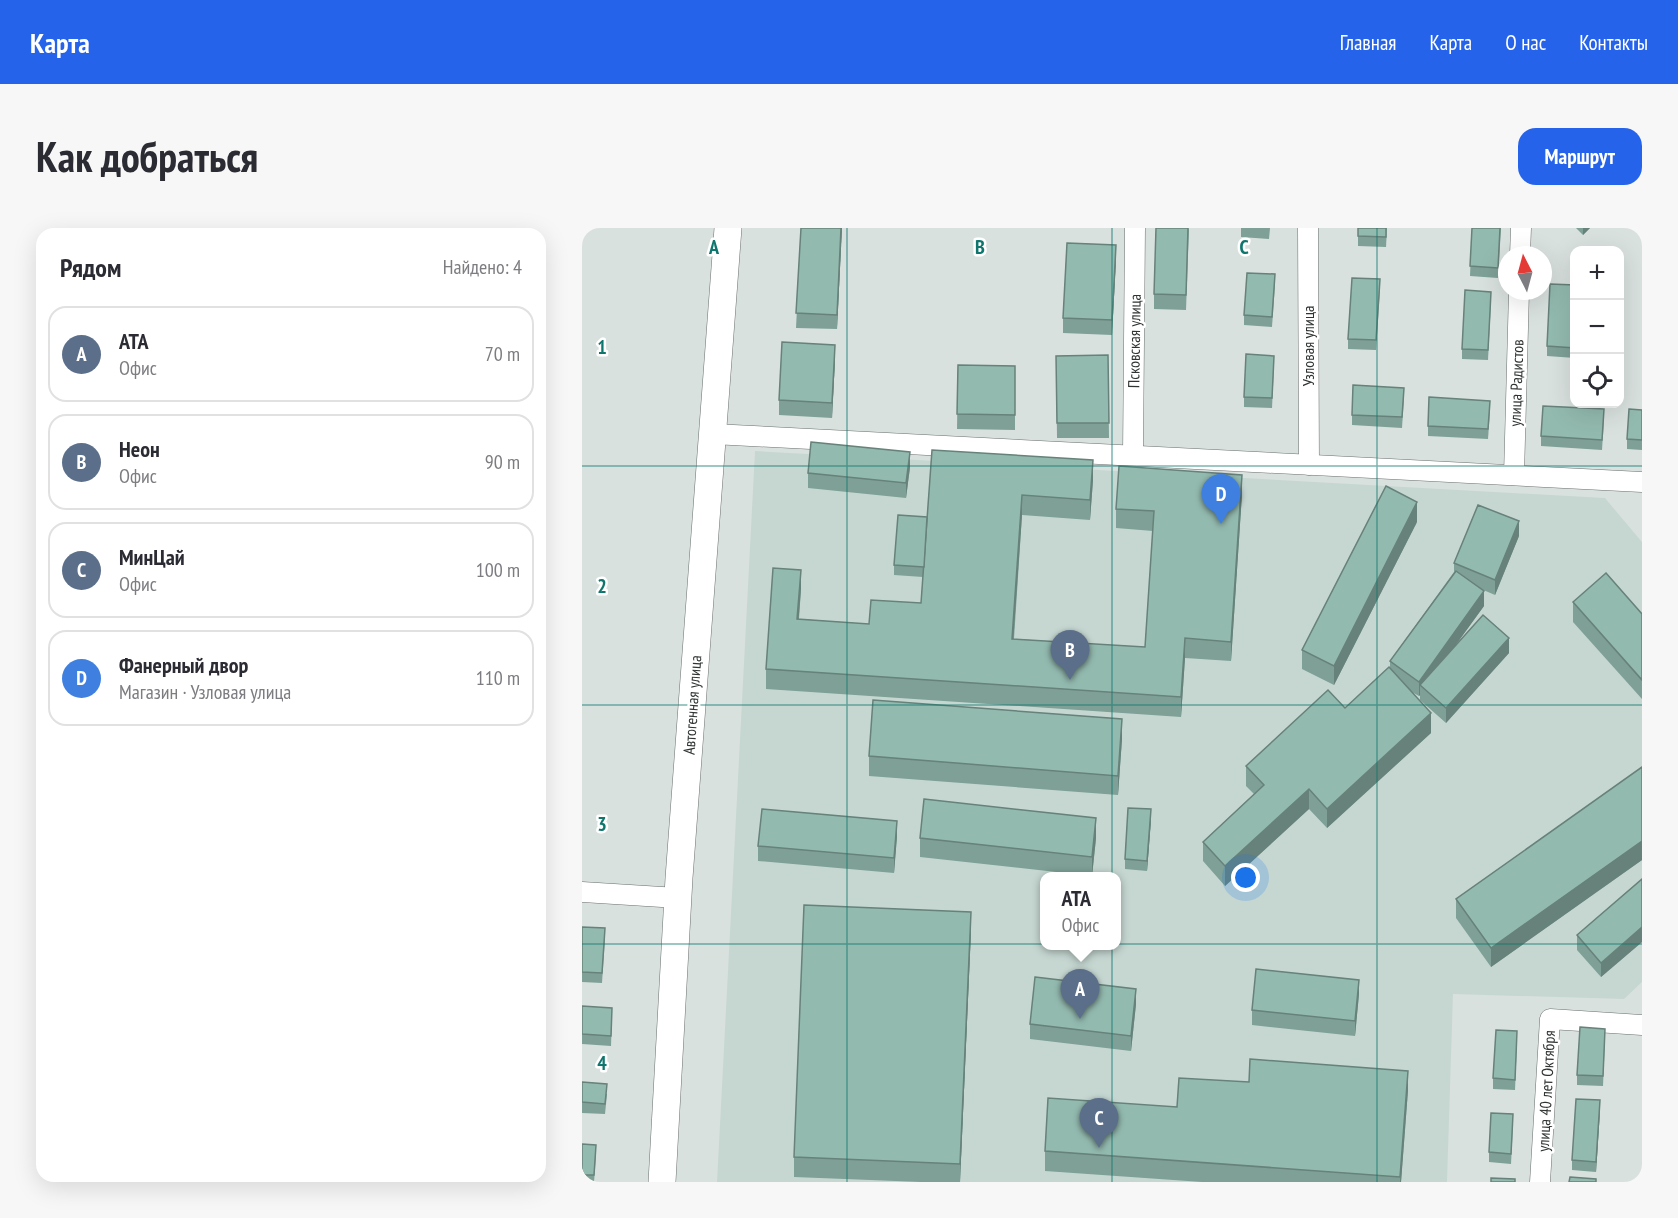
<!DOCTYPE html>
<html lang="ru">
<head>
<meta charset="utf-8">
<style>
  :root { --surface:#fff; --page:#f7f7f7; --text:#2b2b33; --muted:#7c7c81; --line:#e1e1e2; --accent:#2563eb }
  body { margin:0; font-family:"PT Sans Narrow",sans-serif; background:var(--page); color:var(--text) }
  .controls { position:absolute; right:18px; top:18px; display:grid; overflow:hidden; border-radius:12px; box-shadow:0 6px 24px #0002 }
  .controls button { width:54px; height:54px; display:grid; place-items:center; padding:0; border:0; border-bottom:2px solid var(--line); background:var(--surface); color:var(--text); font:30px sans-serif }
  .compass { position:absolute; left:916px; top:18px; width:54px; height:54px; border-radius:50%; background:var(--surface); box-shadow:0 6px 24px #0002; rotate:354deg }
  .you { position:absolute; left:664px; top:650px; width:21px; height:21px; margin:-15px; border:4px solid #fff; border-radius:50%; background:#1a73e8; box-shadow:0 0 0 9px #1a73e833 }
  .badge { display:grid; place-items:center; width:39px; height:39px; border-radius:50%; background:var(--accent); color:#fff; font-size:20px; font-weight:700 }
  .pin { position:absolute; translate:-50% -50px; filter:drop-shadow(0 2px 3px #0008) }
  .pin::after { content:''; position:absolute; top:32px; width:21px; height:18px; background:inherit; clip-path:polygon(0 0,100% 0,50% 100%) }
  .popup { position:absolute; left:458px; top:644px; width:81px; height:78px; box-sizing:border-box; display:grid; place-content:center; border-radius:12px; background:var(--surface); filter:drop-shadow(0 2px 4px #0005); font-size:20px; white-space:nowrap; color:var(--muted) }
  .popup b { font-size:22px; color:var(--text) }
  .popup::after { content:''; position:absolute; left:50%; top:100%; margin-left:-12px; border:12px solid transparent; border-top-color:var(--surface) }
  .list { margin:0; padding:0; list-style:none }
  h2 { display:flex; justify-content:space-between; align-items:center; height:78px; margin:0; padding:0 24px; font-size:26px }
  h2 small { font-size:20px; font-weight:400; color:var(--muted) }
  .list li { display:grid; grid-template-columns:39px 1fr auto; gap:18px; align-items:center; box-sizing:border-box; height:96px; margin:0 12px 12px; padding:0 12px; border:2px solid var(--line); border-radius:18px }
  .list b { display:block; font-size:22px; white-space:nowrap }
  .list p { margin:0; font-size:20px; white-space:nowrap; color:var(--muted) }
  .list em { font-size:20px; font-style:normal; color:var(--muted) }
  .icon { flex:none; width:33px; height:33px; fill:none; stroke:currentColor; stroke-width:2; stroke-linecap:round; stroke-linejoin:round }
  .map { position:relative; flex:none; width:1060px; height:954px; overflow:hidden; border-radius:18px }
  header { display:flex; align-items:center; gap:36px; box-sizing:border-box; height:84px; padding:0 30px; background:var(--accent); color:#fff }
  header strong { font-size:28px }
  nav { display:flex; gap:33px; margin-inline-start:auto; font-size:21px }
  .intro { display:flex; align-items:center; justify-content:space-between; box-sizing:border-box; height:144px; padding:0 36px }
  h1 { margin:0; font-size:42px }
  .button { padding:15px 27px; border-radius:18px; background:var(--accent); color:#fff; font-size:21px; font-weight:700 }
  main { display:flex; gap:36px; padding:0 36px }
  aside { flex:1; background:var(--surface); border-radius:18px; box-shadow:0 6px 24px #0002 }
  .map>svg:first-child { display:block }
  .built { fill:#c6d7d2; fill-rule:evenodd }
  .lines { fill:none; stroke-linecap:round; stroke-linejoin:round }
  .street-casing { stroke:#69706e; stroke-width:21 }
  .secondary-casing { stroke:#69706e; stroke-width:28 }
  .street { stroke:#fff; stroke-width:20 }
  .secondary { stroke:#fff; stroke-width:27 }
  .wall { fill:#7ea096 }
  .shaded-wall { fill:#67827a }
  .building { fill:#93baaf; stroke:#67827a; stroke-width:1.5 }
  .grid { fill:none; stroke:#0f766e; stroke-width:1.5; stroke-opacity:0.55 }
  .labels { text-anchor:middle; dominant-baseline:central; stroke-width:5; stroke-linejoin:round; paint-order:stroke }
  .street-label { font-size:16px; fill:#2f3332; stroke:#fff }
  .grid-label { font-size:20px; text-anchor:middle; font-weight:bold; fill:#0f766e; stroke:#fff; stroke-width:5; stroke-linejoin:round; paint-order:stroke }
</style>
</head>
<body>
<header>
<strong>Карта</strong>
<nav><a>Главная</a><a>Карта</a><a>О нас</a><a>Контакты</a></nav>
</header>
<div class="intro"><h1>Как добраться</h1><a class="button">Маршрут</a></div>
<main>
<aside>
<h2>Рядом<small>Найдено: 4</small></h2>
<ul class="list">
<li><span class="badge" style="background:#5c6f8a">A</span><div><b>АТА</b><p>Офис</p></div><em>70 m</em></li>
<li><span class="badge" style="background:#5c6f8a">B</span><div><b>Неон</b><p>Офис</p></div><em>90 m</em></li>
<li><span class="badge" style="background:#5c6f8a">C</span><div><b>МинЦай</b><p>Офис</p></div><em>100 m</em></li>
<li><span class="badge" style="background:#3f7fe0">D</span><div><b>Фанерный двор</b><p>Магазин · Узловая улица</p></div><em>110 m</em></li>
</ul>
</aside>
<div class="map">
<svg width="1060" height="954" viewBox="0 0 1060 954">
  <rect width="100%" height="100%" fill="#d9e1df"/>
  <path class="built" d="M173,223L1023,270L1060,314V754L1042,771L871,766L865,954H135ZM462,648H534V718H462Z"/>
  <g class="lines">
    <g class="street-casing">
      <g id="street">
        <path d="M726,0L727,237"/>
        <path d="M938,27L939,0"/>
        <path d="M131,206L1060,254"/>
        <path d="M551,226L553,0"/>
        <path d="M932,247L937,63"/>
        <path d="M0,664L96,670"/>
        <path d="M958,954L968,791L1060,797"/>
      </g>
    </g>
    <g class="secondary-casing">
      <path id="secondary" d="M80,954L97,650L146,0"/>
    </g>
    <use href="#street" class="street"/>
    <use href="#secondary" class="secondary"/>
  </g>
  <g class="wall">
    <path d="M219,0H260L255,101L214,100Z"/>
    <path d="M607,0L604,82L572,81V66Z"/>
    <path d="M659,0H688L687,11L659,9Z"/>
    <path d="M776,0H805L804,19L776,18Z"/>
    <path d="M890,0H919L916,50L888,48Z"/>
    <path d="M994,0H1008L1001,7Z"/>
    <path d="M534,32L530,107L481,105V90Z"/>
    <path d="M693,56L690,99L662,97V87Z"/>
    <path d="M993,57V130L965,128V118Z"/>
    <path d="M798,61L794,122L766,121V111Z"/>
    <path d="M909,74L906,132L880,131V121Z"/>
    <path d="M526,127L527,210H475L474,128Z"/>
    <path d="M253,132L250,190L197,187V172Z"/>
    <path d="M376,137L433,138V202L375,201Z"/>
    <path d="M692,138L690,180L662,179V169Z"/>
    <path d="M822,170L820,200L770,197V187Z"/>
    <path d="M1060,182V222L1045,221V211Z"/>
    <path d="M908,183L906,211L846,208V198Z"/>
    <path d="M1022,191L1020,222L959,218V208Z"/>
    <path d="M328,239L324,270L226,260V245Z"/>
    <path d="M511,252L508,292L440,287L432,411L563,419L571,303L534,300V281L660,266L649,433L603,430L599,489L184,461V441L219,361L217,391L287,396L339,375L341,349L312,347V337L345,289Z"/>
    <path d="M835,294L752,457L720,441V422Z"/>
    <path d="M937,308L913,367L899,361L902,378L874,416L927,425L864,495L838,472V467L837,468L828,463L849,505L745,600L727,581L643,658L621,633V614L672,566L664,558V538L763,480L808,441V433L872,344V335Z"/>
    <path d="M991,374L1060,386V471L991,394Z"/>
    <path d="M540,511L536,567L287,548V528Z"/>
    <path d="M1060,539V632L909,739L874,690V671Z"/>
    <path d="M569,592L565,643L543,641V631Z"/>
    <path d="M315,608L312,645L176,633V618Z"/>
    <path d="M338,610H514L510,648L338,629Z"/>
    <path d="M1060,651V714L1019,749L995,722V707Z"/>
    <path d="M0,699L23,710L20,755L0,754Z"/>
    <path d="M389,703L378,954H339L212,949V929Z"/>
    <path d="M777,766L773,808L670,797V782Z"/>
    <path d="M554,776L549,823L448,811V796Z"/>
    <path d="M0,778L30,790L29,818L0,816Z"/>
    <path d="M1023,811L1021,858L995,857V847Z"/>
    <path d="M935,814L933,862L911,861V850Z"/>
    <path d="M0,854L25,866L23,886L0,885Z"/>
    <path d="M667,854L826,862L819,954H620L463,943V923Z"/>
    <path d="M1018,882L1014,944L990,942V932Z"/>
    <path d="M931,896L929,936L907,934V924Z"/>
    <path d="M0,916L14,927L12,954H0Z"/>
  </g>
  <g class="shaded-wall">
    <path d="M259,0H260L255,101V87Z"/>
    <path d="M1001,0H1008L1001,7Z"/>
    <path d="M534,17V32L530,107V92Z"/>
    <path d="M253,117V132L250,190V175Z"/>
    <path d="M328,224V239L324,270V255Z"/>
    <path d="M511,232V252L508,292V272Z"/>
    <path d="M660,247V266L649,433V414Z"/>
    <path d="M440,267V287L430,430V411Z"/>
    <path d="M835,274V294L752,457V438Z"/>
    <path d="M937,293V308L913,367V352Z"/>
    <path d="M219,342V361L215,411V391Z"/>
    <path d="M902,363V378L842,461L838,457V467L837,468V454Z"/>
    <path d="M603,410V430L599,489V469Z"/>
    <path d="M927,410V425L864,495V480Z"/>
    <path d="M849,485V505L745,600V581Z"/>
    <path d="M540,491V511L536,567V548Z"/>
    <path d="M727,561V581L643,658V638Z"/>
    <path d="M569,581V592L565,643V633Z"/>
    <path d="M514,590V610L510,648V629Z"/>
    <path d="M315,593V608L312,645V630Z"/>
    <path d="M1060,613V632L909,739V720Z"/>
    <path d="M389,684V703L378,954V936Z"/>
    <path d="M1060,699V714L1019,749V735Z"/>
    <path d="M777,752V766L773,808V793Z"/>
    <path d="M554,761V776L549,823V808Z"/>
    <path d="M826,843V862L819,954H818Z"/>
    <path d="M1018,872V882L1014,944V934Z"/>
  </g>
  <g class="building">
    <path d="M219,0H259L255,87L214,85Z"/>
    <path d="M574,0H606L604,67L572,66Z"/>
    <path d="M776,0H804V9L776,8Z"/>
    <path d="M890,0H918L916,40L888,38Z"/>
    <path d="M485,15L534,17L530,92L481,90Z"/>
    <path d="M665,45L693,46L690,89L662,87Z"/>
    <path d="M770,50L798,51L794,112L766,111Z"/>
    <path d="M968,56L993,57V120L965,118Z"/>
    <path d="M883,62L909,64L906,122L880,121Z"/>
    <path d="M200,114L253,117L250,175L197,172Z"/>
    <path d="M664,126L692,128L690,170L662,169Z"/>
    <path d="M526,127L527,195H475L474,128Z"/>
    <path d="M376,137L433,138V187L375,186Z"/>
    <path d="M771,157L822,160L820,189L770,187Z"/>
    <path d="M847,169L908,173L906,201L846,198Z"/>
    <path d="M961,178L1022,181L1020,212L959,208Z"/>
    <path d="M1047,181L1060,182V212L1045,211Z"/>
    <path d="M229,214L328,224L324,255L226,245Z"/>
    <path d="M350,222L511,232L508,272L440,267L430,411L563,419L572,283L534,281L537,238L660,247L649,414L603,410L599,469L184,441L191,340L219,342L215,391L287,396L289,372L339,375Z"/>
    <path d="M804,258L835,274L752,438L720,422Z"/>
    <path d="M896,277L937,293L913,352L872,335Z"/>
    <path d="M316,287L345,289L342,339L312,337Z"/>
    <path d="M874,343L902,363L837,454L808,433Z"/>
    <path d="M1024,345L1060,386V452L991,374Z"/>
    <path d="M901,387L927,410L864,480L838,457Z"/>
    <path d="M807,439L849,485L745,581L727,561L643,638L621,614L682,557L664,538L746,462L763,480Z"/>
    <path d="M291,472L540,491L536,548L287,528Z"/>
    <path d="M1060,539V613L909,720L874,671Z"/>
    <path d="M342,571L514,590L510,629L338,610Z"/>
    <path d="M546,580L569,581L565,633L543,631Z"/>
    <path d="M180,581L315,593L312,630L176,618Z"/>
    <path d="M1060,651V699L1019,735L995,707Z"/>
    <path d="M222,677L389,684L378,936L212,929Z"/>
    <path d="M0,699L23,700L20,745L0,744Z"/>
    <path d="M674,741L777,752L773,793L670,782Z"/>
    <path d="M453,749L554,761L549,808L448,796Z"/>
    <path d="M0,778L30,780L29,808L0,806Z"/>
    <path d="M998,799L1023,801L1021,848L995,847Z"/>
    <path d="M914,802L935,803L933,852L911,850Z"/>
    <path d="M668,831L826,843L818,949L463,923L466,870L595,879L597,850L667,854Z"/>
    <path d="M0,854L25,856L23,876L0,874Z"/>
    <path d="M994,871L1018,872L1014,934L990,932Z"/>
    <path d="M909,885L931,886L929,926L907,924Z"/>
    <path d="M0,916L14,917L12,947H0Z"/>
    <path d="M988,949L1014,951V954H987Z"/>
    <path d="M909,950L933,951V954H909Z"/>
  </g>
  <path class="grid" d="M265,0V954M530,0V954M795,0V954M0,238H1060M0,477H1060M0,716H1060"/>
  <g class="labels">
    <g class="street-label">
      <text transform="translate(552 113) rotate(-89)">Псковская улица</text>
      <text transform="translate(726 118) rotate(-90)">Узловая улица</text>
      <text transform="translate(934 155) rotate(-88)">улица Радистов</text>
      <text transform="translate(110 477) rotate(-86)">Автогенная улица</text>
      <text transform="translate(964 863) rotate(-87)">улица 40 лет Октября</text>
    </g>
  </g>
  <g class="grid-label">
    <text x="132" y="26">A</text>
    <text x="398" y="26">B</text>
    <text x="662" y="26">C</text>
    <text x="20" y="126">1</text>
    <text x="20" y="365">2</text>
    <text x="20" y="603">3</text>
    <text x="20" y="842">4</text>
  </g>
</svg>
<div class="controls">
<button>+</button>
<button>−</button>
<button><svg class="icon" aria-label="locate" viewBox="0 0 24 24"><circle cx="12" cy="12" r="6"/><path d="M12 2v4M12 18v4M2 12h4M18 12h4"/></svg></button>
</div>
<svg class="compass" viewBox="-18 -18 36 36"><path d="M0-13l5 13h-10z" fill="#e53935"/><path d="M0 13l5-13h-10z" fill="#7c7c81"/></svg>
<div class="you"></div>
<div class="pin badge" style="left:498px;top:791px;background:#5c6f8a">A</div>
<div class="popup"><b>АТА</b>Офис</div>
<div class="pin badge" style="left:488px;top:452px;background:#5c6f8a">B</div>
<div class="pin badge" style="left:517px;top:920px;background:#5c6f8a">C</div>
<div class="pin badge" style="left:639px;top:296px;background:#3f7fe0">D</div>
</div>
</main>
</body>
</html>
